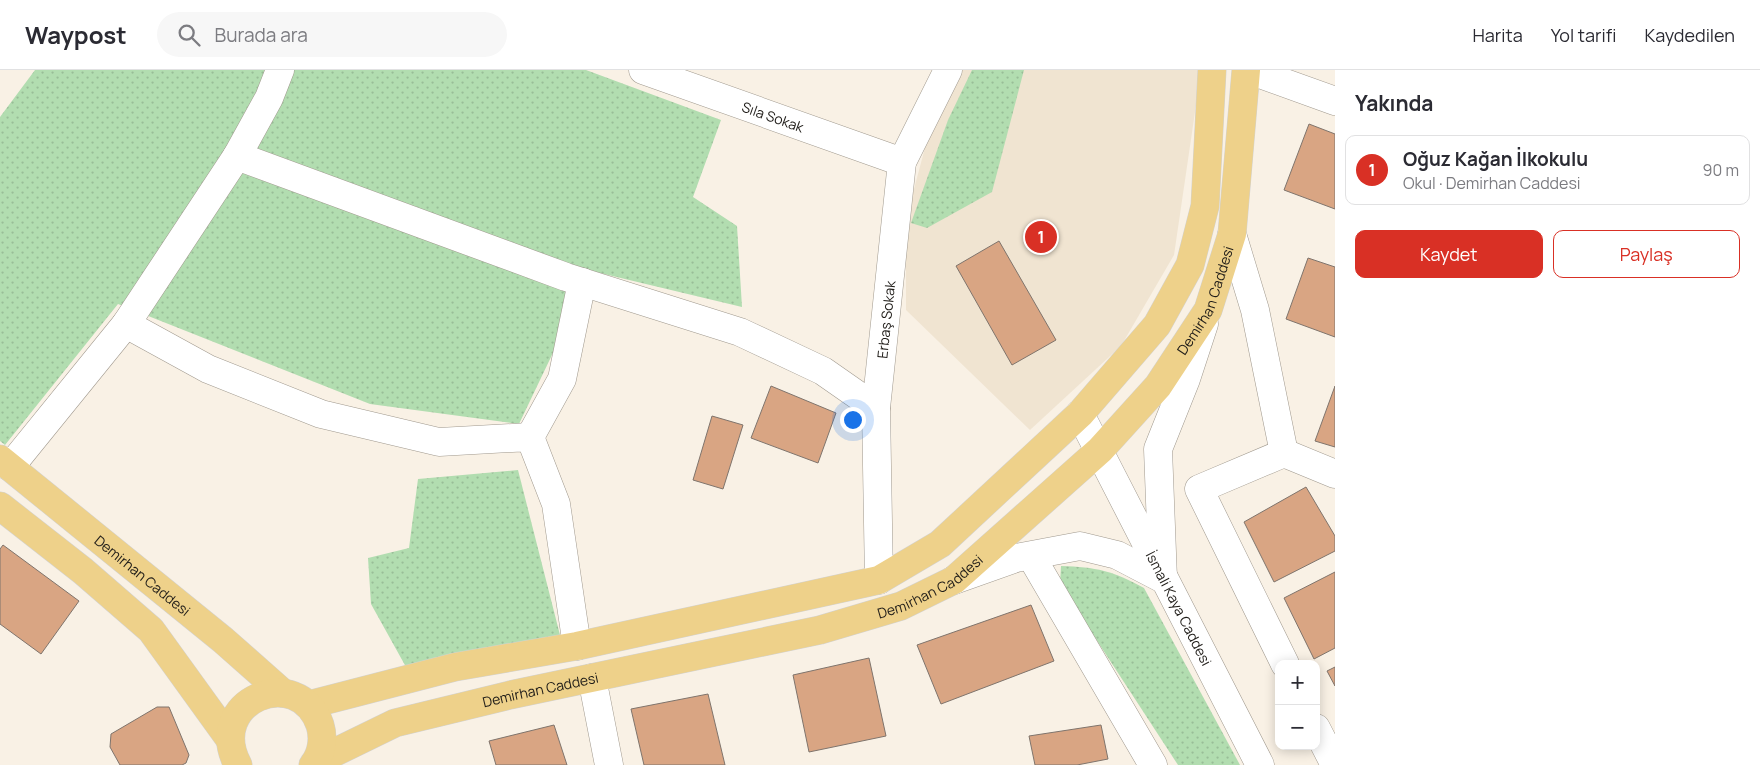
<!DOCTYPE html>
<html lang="tr">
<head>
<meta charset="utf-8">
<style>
  :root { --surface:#fff; --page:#f7f7f7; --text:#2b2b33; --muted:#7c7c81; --line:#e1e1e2; --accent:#d93025 }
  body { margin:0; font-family:Manrope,sans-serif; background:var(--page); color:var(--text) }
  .controls { position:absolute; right:15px; bottom:15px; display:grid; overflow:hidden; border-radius:10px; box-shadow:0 2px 12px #0003 }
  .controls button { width:45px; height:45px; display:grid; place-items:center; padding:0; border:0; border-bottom:1px solid var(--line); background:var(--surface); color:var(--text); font:25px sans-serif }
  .you { position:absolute; left:852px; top:349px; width:18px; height:18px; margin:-12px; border:4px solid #fff; border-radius:50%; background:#1a73e8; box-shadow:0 0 0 8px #1a73e833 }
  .badge { display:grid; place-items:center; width:32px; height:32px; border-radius:50%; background:var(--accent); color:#fff; font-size:16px; font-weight:700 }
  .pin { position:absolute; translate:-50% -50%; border:2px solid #fff; box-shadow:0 1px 5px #0006 }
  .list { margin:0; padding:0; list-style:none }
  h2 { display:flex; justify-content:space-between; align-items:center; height:65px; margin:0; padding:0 20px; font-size:21px }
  h2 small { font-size:16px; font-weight:400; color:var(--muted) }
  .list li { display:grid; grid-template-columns:32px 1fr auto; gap:15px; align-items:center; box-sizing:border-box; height:70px; margin:0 10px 10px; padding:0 10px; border:1px solid var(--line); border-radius:10px }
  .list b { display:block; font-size:19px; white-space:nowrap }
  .list p { margin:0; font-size:16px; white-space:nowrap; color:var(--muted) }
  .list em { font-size:16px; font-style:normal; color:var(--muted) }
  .actions { display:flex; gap:10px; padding:15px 20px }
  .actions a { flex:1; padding:11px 0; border:1px solid var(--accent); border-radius:10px; text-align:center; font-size:18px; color:var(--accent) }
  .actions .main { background:var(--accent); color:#fff }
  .icon { flex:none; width:28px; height:28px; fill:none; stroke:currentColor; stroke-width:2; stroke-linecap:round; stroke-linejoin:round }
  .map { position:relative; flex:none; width:1335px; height:695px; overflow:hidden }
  header { display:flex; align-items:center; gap:30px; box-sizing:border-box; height:70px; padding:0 25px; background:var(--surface); border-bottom:1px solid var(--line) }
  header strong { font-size:24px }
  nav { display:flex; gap:28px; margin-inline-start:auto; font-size:18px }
  .search { width:350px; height:45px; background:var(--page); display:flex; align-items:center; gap:12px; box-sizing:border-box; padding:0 18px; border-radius:28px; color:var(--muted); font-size:19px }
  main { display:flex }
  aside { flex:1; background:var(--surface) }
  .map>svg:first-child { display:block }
  .built { fill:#f0e4d1 }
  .grass { fill:url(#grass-dots) }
  .building { fill:#d9a583; stroke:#7f746c }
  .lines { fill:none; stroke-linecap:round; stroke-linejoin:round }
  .minor-casing { stroke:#a0998e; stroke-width:29 }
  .major-casing { stroke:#d2d2d1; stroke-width:29 }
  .minor { stroke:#fff; stroke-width:28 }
  .major { stroke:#eed18a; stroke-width:28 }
  .labels { text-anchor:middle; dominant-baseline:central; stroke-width:4; stroke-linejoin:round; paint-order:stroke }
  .street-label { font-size:14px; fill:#1f1c18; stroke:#f9f1e5 }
</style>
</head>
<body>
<header>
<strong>Waypost</strong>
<div class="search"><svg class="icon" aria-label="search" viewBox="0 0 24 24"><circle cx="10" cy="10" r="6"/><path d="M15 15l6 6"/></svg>Burada ara</div>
<nav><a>Harita</a><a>Yol tarifi</a><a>Kaydedilen</a></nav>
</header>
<main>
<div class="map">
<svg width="1335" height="695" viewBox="0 0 1335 695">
  <defs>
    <pattern id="grass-dots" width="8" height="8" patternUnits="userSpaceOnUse" patternTransform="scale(1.25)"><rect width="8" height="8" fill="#b2ddb0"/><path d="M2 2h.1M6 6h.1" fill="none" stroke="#99bd97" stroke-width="1.8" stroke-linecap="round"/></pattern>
  </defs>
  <rect width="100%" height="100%" fill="#f9f1e5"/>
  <path class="built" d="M960,0H1199L1200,8L1174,185L1121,276L1030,360L906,240V149L930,59Z"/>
  <g class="grass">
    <path d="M35,0H586L721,50L693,127L737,156L742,237L579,198L561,266L519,354L370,334L118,234L5,375L0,371V47Z"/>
    <path d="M972,0H1024L992,122L927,158L911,153L948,50Z"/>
    <path d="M518,400L561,569L406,597L371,534L368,488L409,478L418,409Z"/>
    <path d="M1061,496C1096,497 1113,501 1144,518L1240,695H1178L1060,514Z"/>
  </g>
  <g class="building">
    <path d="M1309,54L1335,64V139L1284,120Z"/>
    <path d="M999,171L1056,270L1012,295L956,196Z"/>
    <path d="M1308,188L1335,197V267L1286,249Z"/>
    <path d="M771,316L836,343L818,393L751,368Z"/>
    <path d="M1335,316V377L1315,371Z"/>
    <path d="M712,346L743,355L723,419L693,410Z"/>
    <path d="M1306,417L1335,466V481L1274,512L1244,452Z"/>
    <path d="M3,475L79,531L41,584L0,554V479Z"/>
    <path d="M1335,502V578L1314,589L1284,528Z"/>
    <path d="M1031,535L1054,591L941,634L917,575Z"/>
    <path d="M869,588L886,666L809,682L793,605Z"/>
    <path d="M1335,597V616L1327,601Z"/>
    <path d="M708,624L725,695H644L631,639Z"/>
    <path d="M157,637H169L189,685L186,693L182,695H120L110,677L111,664Z"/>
    <path d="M554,655L567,695H496L489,671Z"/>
    <path d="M1101,655L1108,689L1077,695H1035L1029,666Z"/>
  </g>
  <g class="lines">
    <g class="minor-casing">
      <g id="minor">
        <path id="s1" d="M643,0L902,92"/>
        <path d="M1249,0L1335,31"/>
        <path d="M237,86L566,207L740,262L823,301L876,338"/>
        <path d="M1232,164L1255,240L1284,383"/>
        <path d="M126,254L208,299L321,344L439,372L530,367L556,434L577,576"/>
        <path id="s2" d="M1080,344L1260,695"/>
        <path d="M530,367L562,309L582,212"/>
        <path d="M10,397L126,254L237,86L269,28L280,0"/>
        <path d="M1031,486L1153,695"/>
        <path id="s3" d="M879,510L876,338L902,92L948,0"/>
        <path d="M954,510L1016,488L1080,476L1117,485L1163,509L1158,379L1186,309L1204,254"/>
        <path d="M1285,594L1199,419L1284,383L1335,404"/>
        <path d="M592,608L609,695"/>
        <path d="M1316,658L1335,695"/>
      </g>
    </g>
    <g class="major-casing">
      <g id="major">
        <path id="s4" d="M0,389L223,570L283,623"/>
        <path d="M0,436L83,501L151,560L229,668"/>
        <path d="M308,635L455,597L577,576L879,510L940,474L1080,344L1157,255L1190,195L1205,136L1212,0"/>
        <path id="s5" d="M317,691L395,653L510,625L820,560L901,536L954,510L1100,380L1158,316L1208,240L1232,164L1246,0"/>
        <path d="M238,695C204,631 298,592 320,655C324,668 322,684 313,695"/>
      </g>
    </g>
    <use href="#minor" class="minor"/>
    <use href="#major" class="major"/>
  </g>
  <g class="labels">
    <g class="street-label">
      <text stroke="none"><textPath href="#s1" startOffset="138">Sıla Sokak</textPath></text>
      <text stroke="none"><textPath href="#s5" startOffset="1046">Demirhan Caddesi</textPath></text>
      <text stroke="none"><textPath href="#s3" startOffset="261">Erbaş Sokak</textPath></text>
      <text stroke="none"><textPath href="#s4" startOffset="184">Demirhan Caddesi</textPath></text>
      <text stroke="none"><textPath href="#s5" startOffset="641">Demirhan Caddesi</textPath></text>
      <text stroke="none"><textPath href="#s2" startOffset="218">İsmali Kaya Caddesi</textPath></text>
      <text stroke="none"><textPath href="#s5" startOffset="236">Demirhan Caddesi</textPath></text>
    </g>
  </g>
</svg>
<div class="controls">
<button>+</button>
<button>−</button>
</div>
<div class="you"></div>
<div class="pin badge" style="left:1041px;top:167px">1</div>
</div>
<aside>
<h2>Yakında<small></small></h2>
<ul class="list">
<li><span class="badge">1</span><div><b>Oğuz Kağan İlkokulu</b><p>Okul · Demirhan Caddesi</p></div><em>90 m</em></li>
</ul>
<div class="actions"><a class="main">Kaydet</a><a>Paylaş</a></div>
</aside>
</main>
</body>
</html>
